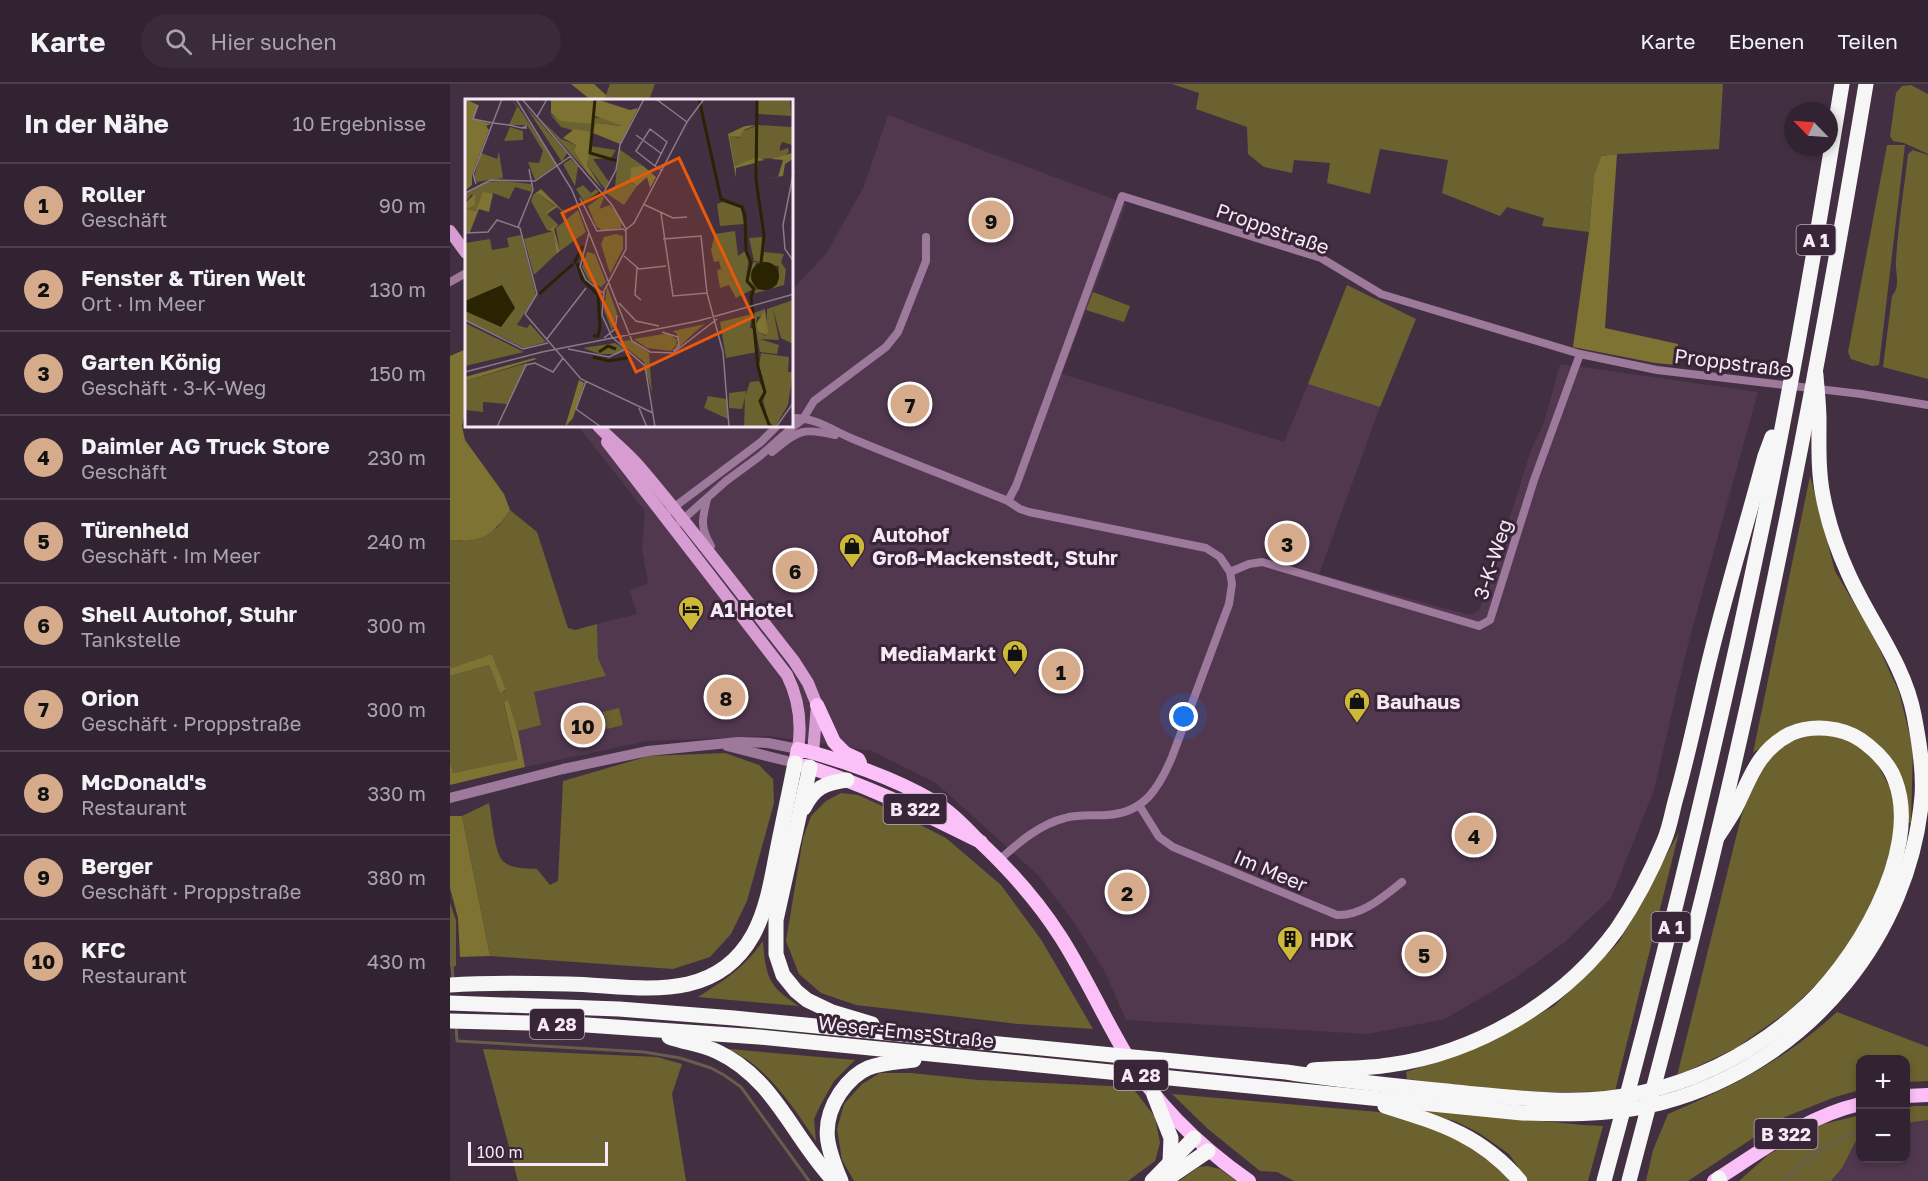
<!DOCTYPE html>
<html lang="de">
<head>
<meta charset="utf-8">
<style>
  :root { --surface:#322332; --page:#3a2b3a; --text:#f1f3f6; --muted:#a8a4ac; --line:#4d404d; --accent:#d6ab8b }
  body { margin:0; font-family:"Golos Text",sans-serif; background:var(--page); color:var(--text) }
  .controls { position:absolute; right:18px; bottom:18px; display:grid; overflow:hidden; border-radius:12px; box-shadow:0 3px 9px #0003 }
  .controls button { width:54px; height:54px; display:grid; place-items:center; padding:0; border:0; border-bottom:2px solid var(--line); background:var(--surface); color:var(--text); font:30px sans-serif }
  .compass { position:absolute; left:1334px; top:18px; width:54px; height:54px; border-radius:50%; background:var(--surface); box-shadow:0 3px 9px #0003; rotate:295deg }
  .scale { position:absolute; left:18px; bottom:15px; width:140px; box-sizing:border-box; padding-left:6px; border:3px solid #f6e9f5; border-top:0; font-size:16px; line-height:21px; white-space:nowrap; color:#f6e9f5; -webkit-text-stroke:4px #382537; paint-order:stroke }
  .you { position:absolute; left:734px; top:633px; width:21px; height:21px; margin:-15px; border:4px solid #fff; border-radius:50%; background:#1a73e8; box-shadow:0 0 0 9px #1a73e833 }
  .badge { display:grid; place-items:center; width:39px; height:39px; border-radius:50%; background:var(--accent); color:#111; font-size:20px; font-weight:700 }
  .pin { position:absolute; translate:-50% -50%; border:3px solid #fff; box-shadow:0 2px 6px #0006 }
  .list { margin:0; padding:0; list-style:none }
  h2 { display:flex; justify-content:space-between; align-items:center; height:78px; margin:0; padding:0 24px; font-size:26px }
  h2 small { font-size:20px; font-weight:400; color:var(--muted) }
  .list li { display:grid; grid-template-columns:39px 1fr auto; gap:18px; align-items:center; box-sizing:border-box; height:84px; padding:0 24px; border-top:2px solid var(--line) }
  .list b { display:block; font-size:22px; white-space:nowrap }
  .list p { margin:0; font-size:20px; white-space:nowrap; color:var(--muted) }
  .list em { font-size:20px; font-style:normal; color:var(--muted) }
  .icon { flex:none; width:33px; height:33px; fill:none; stroke:currentColor; stroke-width:2; stroke-linecap:round; stroke-linejoin:round }
  .map { position:relative; flex:none; width:1478px; height:1097px; overflow:hidden }
  header { display:flex; align-items:center; gap:36px; box-sizing:border-box; height:84px; padding:0 30px; background:var(--surface); border-bottom:2px solid var(--line) }
  header strong { font-size:28px }
  nav { display:flex; gap:33px; margin-inline-start:auto; font-size:21px }
  .search { width:420px; height:54px; background:var(--page); display:flex; align-items:center; gap:15px; box-sizing:border-box; padding:0 21px; border-radius:33px; color:var(--muted); font-size:22px }
  main { display:flex }
  aside { flex:1; background:var(--surface) }
  .map>svg:first-child { display:block }
  .built { fill:#51384f }
  .green { fill:#6b622f }
  .forest { fill:#7e7333 }
  .lines { fill:none; stroke-linecap:round; stroke-linejoin:round }
  .stream { stroke:#665e4a; stroke-width:3 }
  .minor { stroke:#9d799b; stroke-width:8 }
  .tertiary { stroke:#9d799b; stroke-width:10 }
  .secondary { stroke:#d79dd3; stroke-width:12 }
  .primary { stroke:#fbc0f7; stroke-width:14 }
  .motorway { stroke:#f6f6f6; stroke-width:15 }
  .labels { text-anchor:middle; dominant-baseline:central; stroke-width:6; stroke-linejoin:round; paint-order:stroke }
  .shield { fill:#382537; stroke:#bdaebc; stroke-width:1.5 }
  .shield-label { font-size:18px; font-weight:bold; fill:#f6e9f5 }
  .street-label { font-size:20px; fill:#f6e9f5; stroke:#382537 }
  .poi-label { font-size:20px; font-weight:bold; fill:#f6e9f5; stroke:#382537; text-anchor:start }
  .inset-river { fill:none; stroke:#292301; stroke-width:3 }
  .inset-road { fill:none; stroke:#8b798a; stroke-width:1.5 }
  .view { fill:#e8590c; fill-opacity:0.15; stroke:#e8590c; stroke-width:3 }
  .inset-edge { fill:none; stroke:#f6e9f5; stroke-width:3 }
</style>
</head>
<body>
<header>
<strong>Karte</strong>
<div class="search"><svg class="icon" aria-label="search" viewBox="0 0 24 24"><circle cx="10" cy="10" r="6"/><path d="M15 15l6 6"/></svg>Hier suchen</div>
<nav><a>Karte</a><a>Ebenen</a><a>Teilen</a></nav>
</header>
<main>
<aside>
<h2>In der Nähe<small>10 Ergebnisse</small></h2>
<ul class="list">
<li><span class="badge">1</span><div><b>Roller</b><p>Geschäft</p></div><em>90 m</em></li>
<li><span class="badge">2</span><div><b>Fenster &amp; Türen Welt</b><p>Ort · Im Meer</p></div><em>130 m</em></li>
<li><span class="badge">3</span><div><b>Garten König</b><p>Geschäft · 3-K-Weg</p></div><em>150 m</em></li>
<li><span class="badge">4</span><div><b>Daimler AG Truck Store</b><p>Geschäft</p></div><em>230 m</em></li>
<li><span class="badge">5</span><div><b>Türenheld</b><p>Geschäft · Im Meer</p></div><em>240 m</em></li>
<li><span class="badge">6</span><div><b>Shell Autohof, Stuhr</b><p>Tankstelle</p></div><em>300 m</em></li>
<li><span class="badge">7</span><div><b>Orion</b><p>Geschäft · Proppstraße</p></div><em>300 m</em></li>
<li><span class="badge">8</span><div><b>McDonald's</b><p>Restaurant</p></div><em>330 m</em></li>
<li><span class="badge">9</span><div><b>Berger</b><p>Geschäft · Proppstraße</p></div><em>380 m</em></li>
<li><span class="badge">10</span><div><b>KFC</b><p>Restaurant</p></div><em>430 m</em></li>
</ul>
</aside>
<div class="map">
<svg width="1478" height="1097" viewBox="0 0 1478 1097">
  <rect width="100%" height="100%" fill="#432f42"/>
  <g class="built">
    <path d="M438,31L676,120L612,290L834,358L858,300L930,323L869,490L1016,530L1024,529L1029,526L1037,507L1081,366L1094,339L1110,280L1308,308L1237,564L1204,706L1161,814L1115,858L1065,894L995,935L918,950L676,936L655,888L624,838L588,791L486,699L422,667L319,652L197,657L75,683L68,647L91,641L84,608L156,592L148,574L147,540L187,530L180,507L198,499L192,465L195,427L128,342H342V206L376,170L414,102Z"/>
    <path d="M1478,1036V1097H1381L1392,1084L1410,1049V1074H1456V1039Z"/>
  </g>
  <g class="green">
    <path d="M160,0H205L199,16H157L156,11Z"/>
    <path d="M722,0H1273L1269,65L1167,70L1151,72L1144,91L1139,148L1092,142L1094,134L1057,123L1050,132L992,109L998,76L930,65L920,110L877,99L880,79L844,76L842,89L814,83L798,70L797,43L746,25L749,9Z"/>
    <path d="M1461,1L1478,10V70L1454,59L1443,57L1440,52L1446,9L1452,2Z"/>
    <path d="M1437,61H1455L1429,281L1422,282L1401,275L1398,268Z"/>
    <path d="M1463,66L1478,71V295L1433,283L1442,212C1451,202 1445,189 1446,177C1448,141 1454,106 1458,70Z"/>
    <path d="M897,201L966,235L930,323L858,300Z"/>
    <path d="M643,208L680,222L674,238L636,226Z"/>
    <path d="M1360,392L1385,487L1424,553L1449,608L1463,664L1461,739L1454,738V709L1409,647L1372,637L1336,644L1303,669Z"/>
    <path d="M60,426L87,448L118,544L125,546L147,540L148,574L156,592L84,608L91,641L68,647L58,617L54,620L67,677L3,689L0,677V592L39,581L50,608L56,607L42,570L0,584V456L11,457L47,444Z"/>
    <path d="M169,624L173,641L157,645L153,628Z"/>
    <path d="M1367,649L1404,657L1425,676L1444,711V754L1430,799L1413,839L1388,879L1340,926L1286,964L1227,992L1291,733L1302,701L1314,679L1336,659Z"/>
    <path d="M275,669L309,681L323,695L324,719L297,817L281,850L260,873L223,885L40,872L12,732L39,719C42,733 44,770 54,778C62,785 77,784 87,785L100,801L108,797L113,697L199,672Z"/>
    <path d="M391,709L408,711L441,726L496,754L551,801L592,857L643,945L569,940L406,921L371,909L349,890L336,857L353,754L361,732L376,717Z"/>
    <path d="M1229,748L1165,1007L1088,1009L1020,1003L957,995L956,988L1033,961L1104,922L1169,858Z"/>
    <path d="M0,819L6,836V882L0,883Z"/>
    <path d="M313,857C314,870 315,889 323,900C329,909 340,916 349,922L248,913C276,895 293,885 313,857Z"/>
    <path d="M1387,928L1478,963V997L1456,998V976H1410V1006L1385,1013L1335,1033L1238,1097H1196L1203,1066L1218,1030C1284,1002 1333,977 1387,928Z"/>
    <path d="M33,965L207,973L232,980L222,1010L236,1097H68Z"/>
    <path d="M279,965L405,976L384,997L370,1022L364,1035L366,1057C348,1030 328,1000 303,980C296,974 287,970 279,965Z"/>
    <path d="M430,989H461L528,996L682,1003L705,1033L710,1059L705,1077L678,1097H404L392,1076L387,1045L394,1020L412,1000Z"/>
    <path d="M722,1010L929,1028L963,1035L996,1047L1046,1080L1060,1097H844L827,1088L810,1087L758,1045Z"/>
    <path d="M1465,1022H1478V1036L1456,1039V1023Z"/>
    <path d="M961,1024L1133,1041L1153,1042L1138,1097H1078L1059,1070L1029,1049L1007,1038Z"/>
    <path d="M1410,1031V1049L1392,1084L1381,1097H1289L1318,1071L1370,1041Z"/>
    <path d="M757,1082L770,1085L786,1097H729L749,1083Z"/>
  </g>
  <g class="forest">
    <path d="M121,0H144L156,11L157,16H141Z"/>
    <path d="M1167,70L1155,244L1228,260L1227,281L1205,279L1123,263L1139,148L1144,91L1151,72Z"/>
    <path d="M16,265V323L12,342L15,356L54,410L60,426C44,450 31,459 0,456V272Z"/>
    <path d="M42,570L56,606L50,609L39,581L0,592V584Z"/>
    <path d="M58,616L68,647L75,683L0,701V677L3,689L67,676L54,619Z"/>
    <path d="M0,732H12L40,872L10,873L8,834L0,804Z"/>
  </g>
  <g class="lines">
    <g class="stream">
      <path d="M0,850L3,895"/>
      <path d="M6,941L7,957L194,968L230,974L261,984L274,991L291,1003L359,1097"/>
      <path d="M1332,1097C1353,1076 1378,1061 1404,1048"/>
    </g>
    <g class="minor">
      <path d="M0,198L16,189"/>
      <path d="M342,334C365,333 382,346 403,355C454,376 506,396 558,417L570,425L579,428L756,464L770,473L780,488L799,480L812,478L1029,542L1040,536L1084,396L1130,270"/>
      <path d="M322,368C348,347 351,343 385,351"/>
      <path d="M257,415C252,435 250,444 261,462"/>
      <path d="M558,417L566,402L672,112L871,174L931,210L1130,270L1207,286L1411,310L1478,321"/>
      <path d="M219,427L311,358L327,342"/>
      <path d="M230,438L276,397L310,372L344,342L353,335L364,317L436,263L448,248L476,177V153"/>
      <path d="M689,721L709,753L723,763L887,831C912,832 933,813 952,798"/>
      <path d="M549,776C568,759 590,740 615,734C629,730 643,732 657,731C694,729 709,704 722,673L779,520L782,500L780,488"/>
    </g>
    <g class="tertiary">
      <path d="M277,662L345,679"/>
      <path d="M0,714L113,685L198,667L288,658L318,659L348,665"/>
    </g>
    <g class="secondary">
      <path d="M0,147L16,169"/>
      <path d="M148,342C161,356 176,367 188,381C242,444 292,511 344,577L358,599L367,621L363,669"/>
      <path d="M157,358L337,591C349,615 352,639 348,665"/>
    </g>
    <g class="primary">
      <path d="M367,621L384,658L395,669L408,675L410,679"/>
      <path d="M531,758C469,727 411,698 345,679L348,665C390,675 446,695 483,717C500,727 514,742 528,756C559,785 587,816 610,852C634,889 652,930 674,967C706,1021 749,1062 799,1097"/>
      <path d="M1456,1012L1478,1011"/>
      <path d="M1264,1097C1311,1067 1355,1033 1410,1020"/>
    </g>
    <g class="motorway">
      <path d="M360,683L326,836V870L333,891L346,907L357,916L382,928L422,940"/>
      <path d="M354,724C364,704 374,699 397,696"/>
      <path d="M0,901C39,898 79,899 118,900C184,901 263,923 303,851C316,827 321,799 326,772C332,741 339,710 345,679"/>
      <path d="M0,919L169,925L284,934L836,988C892,997 948,1002 1005,1008C1068,1014 1132,1023 1194,1008C1251,995 1304,967 1348,929C1403,883 1473,768 1445,696C1439,679 1425,666 1411,656C1392,643 1362,640 1340,650C1307,667 1300,695 1285,725C1280,734 1274,743 1268,752"/>
      <path d="M0,937L122,940L309,953L1072,1029C1125,1031 1177,1031 1228,1014C1361,971 1460,852 1472,712C1474,686 1469,657 1464,631C1454,579 1419,537 1398,489C1387,465 1378,438 1373,412C1368,387 1369,362 1369,336C1369,321 1367,306 1366,291"/>
      <path d="M219,953C235,959 252,960 268,968C325,995 343,1054 384,1097"/>
      <path d="M863,986C888,984 914,985 939,981C1027,969 1115,917 1167,845C1186,817 1201,788 1214,757C1220,743 1222,728 1226,714C1238,672 1247,628 1257,586C1274,514 1296,443 1315,372L1322,353"/>
      <path d="M704,1011L721,1054L720,1078"/>
      <path d="M935,1022C989,1039 1031,1051 1070,1097"/>
      <path d="M1269,1094L1270,1097"/>
      <path d="M391,1097C377,1064 369,1041 390,1009C397,999 406,989 418,984C433,978 448,978 464,976"/>
      <path d="M702,1097L744,1054"/>
      <path d="M714,1097L758,1067"/>
      <path d="M1154,1097C1213,881 1266,664 1312,444C1343,297 1368,148 1392,0"/>
      <path d="M1179,1097C1209,982 1240,868 1267,753C1327,504 1374,252 1416,0"/>
    </g>
  </g>
  <defs>
    <g id="shop-pin" transform="scale(1.35)"><path d="M0 17L-7.5 6A9.5 9.5 0 1 1 7.5 6Z" fill="#ceb837" stroke="#382537"/><path d="M-5-2.5h2.3a2.7 3.5 0 0 1 5.4 0H5L5.5 6h-11ZM-1.5-2.5h3a1.5 2.3 0 0 0-3 0Z" fill="#111"/></g>
    <g id="hotel-pin" transform="scale(1.35)"><path d="M0 17L-7.5 6A9.5 9.5 0 1 1 7.5 6Z" fill="#ceb837" stroke="#382537"/><path d="M-6-4.5h1.5V1H6V5H4.5V3h-9V5H-6ZM-4 0a1.8 1.8 0 1 1 3.6 0ZM.5 0V-2.5h3Q6-2.5 6 0Z" fill="#111"/></g>
    <g id="building-pin" transform="scale(1.35)"><path d="M0 17L-7.5 6A9.5 9.5 0 1 1 7.5 6Z" fill="#ceb837" stroke="#382537"/><path d="M-4-6H4V6H1V3H-1V6H-4ZM-2.5-4.3h1.7v1.8h-1.7ZM.8-4.3h1.7v1.8H.8ZM-2.5-1h1.7V.8h-1.7ZM.8-1h1.7V.8H.8Z" fill="#111"/></g>
  </defs>
  <g fill-rule="evenodd">
    <use href="#shop-pin" x="402" y="462"/>
    <use href="#hotel-pin" x="241" y="525"/>
    <use href="#shop-pin" x="565" y="569"/>
    <use href="#shop-pin" x="907" y="617"/>
    <use href="#building-pin" x="840" y="855"/>
  </g>
  <g class="labels">
    <g class="shield">
      <rect x="1346.5" y="141" width="39" height="30" rx="4.5"/>
      <rect x="433.5" y="710" width="63" height="30" rx="4.5"/>
      <rect x="1201.5" y="828" width="39" height="30" rx="4.5"/>
      <rect x="80" y="925" width="54" height="30" rx="4.5"/>
      <rect x="664" y="976" width="54" height="30" rx="4.5"/>
      <rect x="1304.5" y="1035" width="63" height="30" rx="4.5"/>
    </g>
    <g class="shield-label">
      <text x="1366" y="156">A 1</text>
      <text x="465" y="725">B 322</text>
      <text x="1221" y="843">A 1</text>
      <text x="107" y="940">A 28</text>
      <text x="691" y="991">A 28</text>
      <text x="1336" y="1050">B 322</text>
    </g>
    <g class="street-label">
      <text transform="translate(823 144) rotate(19)">Proppstraße</text>
      <text transform="translate(1283 278) rotate(7)">Proppstraße</text>
      <text transform="translate(1042 475) rotate(-72)">3-K-Weg</text>
      <text transform="translate(821 786) rotate(23)">Im Meer</text>
      <text transform="translate(456 947) rotate(6)">Weser-Ems-Straße</text>
    </g>
    <g class="poi-label">
      <text x="422" y="450">Autohof<tspan x="422" dy="23">Groß-Mackenstedt, Stuhr</tspan></text>
      <text x="260" y="525">A1 Hotel</text>
      <text x="546" y="569" text-anchor="end">MediaMarkt</text>
      <text x="926" y="617">Bauhaus</text>
      <text x="860" y="855">HDK</text>
    </g>
  </g>
  <g transform="translate(15 15)">
    <rect width="328" height="328" fill="#432f42"/>
    <path d="M293,0H325L326,17L293,15ZM47,1L54,9L92,66L70,81L63,63L74,64L78,52L62,26H44L52,8ZM61,8L102,54L97,63L82,40ZM85,15L95,21L141,18L159,27L131,24L127,33H114L96,28ZM74,19L96,40L111,46L109,52L122,73ZM292,26L328,28L327,46L317,43L315,48V52L323,49L324,53L317,59L293,60ZM291,27V61L270,67L265,36L274,39L278,32ZM45,28L58,32V41L39,42ZM125,47L151,51L146,59L128,60L144,83L140,90L122,66ZM154,50L177,66L166,70V83L172,87L159,106L141,94L150,87ZM34,53L38,79L12,83L9,78L16,54L32,60ZM106,60L113,67L110,87L98,65ZM37,82L66,85L67,93L50,88L44,100L28,94L11,112L2,110L8,98L7,95L0,104V95L19,83ZM118,86L126,94L131,90L134,93L120,104L111,90ZM74,95L90,108L80,114L91,126L82,131L66,102L68,96ZM137,97L139,99L134,110L145,106L157,122L156,129L137,132L131,127L123,107ZM258,103L276,109L279,125L255,127L252,105ZM113,111L121,133L95,152L91,129ZM88,132L91,155L69,176L59,140ZM270,132L273,157L280,152L284,156L281,182L288,190L271,199L264,186L255,189L252,171L256,170L254,162L249,163L246,151L250,135ZM151,135L158,137V150L145,175L136,145L139,138ZM56,136L71,196L52,226L62,229L65,225L81,243L59,249L0,221V144L25,140L27,151L44,148L42,139ZM299,138L296,163L289,162L284,139ZM122,153L130,155L141,183L136,188L124,182L117,168ZM299,153L319,155L316,163L321,171L319,186L287,195L290,188L283,181L286,169L288,163L297,164ZM291,164L314,167L312,186L292,191L287,181ZM142,187L152,214L147,232L139,211ZM328,201V245L316,239L308,210L314,241L295,240L314,246L312,255L295,253L289,222V214L300,210V216L292,218L291,224L293,233L301,237L302,210ZM287,215L285,229L289,230L292,253L261,259L255,223ZM0,224L59,253L0,267ZM240,225L231,232L211,251L212,235L208,232ZM204,234L214,243L206,252L182,249L169,240ZM165,241L184,254L187,295L179,263L154,243ZM150,244L159,250L152,255H135L118,249ZM296,254L324,258L323,273H328L323,306L310,328L304,323L298,302L301,293L294,267ZM62,264L42,305L18,303V313L0,311V282ZM294,282L299,293L295,302L304,328H279L280,298L277,310L264,309V294L281,292L280,298L285,283ZM243,297L262,300L263,320L239,309Z" fill="#6b622f" fill-rule="evenodd"/>
    <path d="M0,0L13,6L8,20L26,25L21,27L24,31L7,75V86L0,92ZM86,0H131L165,11L173,9L155,45L128,34L122,66L138,91L122,73L109,52L111,46L98,39L109,30L127,33L131,24L158,27L130,17L129,25L95,22L86,14ZM291,26L279,31L275,38L265,37L270,67L292,58L300,61L293,62L292,76L290,64L271,69V79L263,35L280,27ZM328,44V60L320,65L318,77L292,81L313,78L318,61L306,60L327,54ZM177,66L191,78L185,89L182,78L172,87L165,82L166,69ZM76,90L103,117L92,108L82,115L93,126L89,130L95,152L91,155L88,132L82,131L91,126L80,114L90,107L74,95L68,96ZM18,93L28,95L24,113L14,110L5,133H0V104L10,95V106L2,110L11,112ZM300,211L303,233L301,236L293,233L291,225ZM69,259L72,260L0,282V278ZM114,281L119,284L108,319L100,328Z" fill="#7e7333"/>
    <path d="M286 177a14 14 0 1 1 28 0a14 14 0 1 1-28 0ZM37,186L50,209L36,228L0,212V202Z" fill="#292301"/>
    <path class="inset-river" d="M130,0L125,54L152,62M234,0L256,100L277,108L280,117L281,152L286,164L282,182L289,190L286,198L293,268L300,293L295,302L305,328M292,0L291,81L299,136L296,164M119,104L136,94M109,164L118,147M112,164L117,180L133,196L135,228L133,237H128M74,195L108,165M134,253L143,247L151,250M128,258L144,262L166,258"/>
    <path class="inset-road" d="M51,0L107,91L167,242L185,253L208,254L252,220M57,0L147,106L161,130M191,0L222,23M13,6L8,20L28,24L44,26L57,29H61V27L57,29M72,18L82,0M171,36L197,55M190,67L202,43L185,30L171,52L172,53L190,67L196,71M11,85L8,75L37,0M0,94L26,81L70,82L106,57M138,95L151,71L155,46L179,0M115,99L132,132L159,130M178,105L208,119L222,118M196,114L208,197L242,194M53,128L68,91L64,70M161,130V150L139,192L137,216L147,238L180,267L190,328M159,132L169,124L222,23L239,0M0,134L23,133L32,121L55,129L72,195L60,215M124,134L115,168L121,181L138,194M198,140L236,137L242,194L258,253L264,328M159,157L174,170L201,167M327,160L320,150L318,126L329,71M172,169L170,196L176,201M154,204L171,222L194,227M60,215L116,280L188,314M0,221L58,250L83,244M197,233L213,238L214,247L208,252M139,239L150,230L152,216M81,241L121,189M103,250L144,258L161,250M0,273L77,253L233,222L329,195M121,282L111,310L136,328M174,309L182,328M32,328L61,266L70,264L88,273L98,259M311,328L329,303"/>
    <path class="view" d="M214,59L288,218L171,273L97,114Z"/>
    <rect width="328" height="328" class="inset-edge"/>
  </g>
</svg>
<div class="controls">
<button>+</button>
<button>−</button>
</div>
<svg class="compass" viewBox="-18 -18 36 36"><path d="M0-13l5 13h-10z" fill="#e53935"/><path d="M0 13l5-13h-10z" fill="#a8a4ac"/></svg>
<div class="scale">100 m</div>
<div class="you"></div>
<div class="pin badge" style="left:611px;top:587px">1</div>
<div class="pin badge" style="left:677px;top:808px">2</div>
<div class="pin badge" style="left:837px;top:459px">3</div>
<div class="pin badge" style="left:1024px;top:751px">4</div>
<div class="pin badge" style="left:974px;top:870px">5</div>
<div class="pin badge" style="left:345px;top:486px">6</div>
<div class="pin badge" style="left:460px;top:320px">7</div>
<div class="pin badge" style="left:276px;top:613px">8</div>
<div class="pin badge" style="left:541px;top:136px">9</div>
<div class="pin badge" style="left:133px;top:641px">10</div>
</div>
</main>
</body>
</html>
